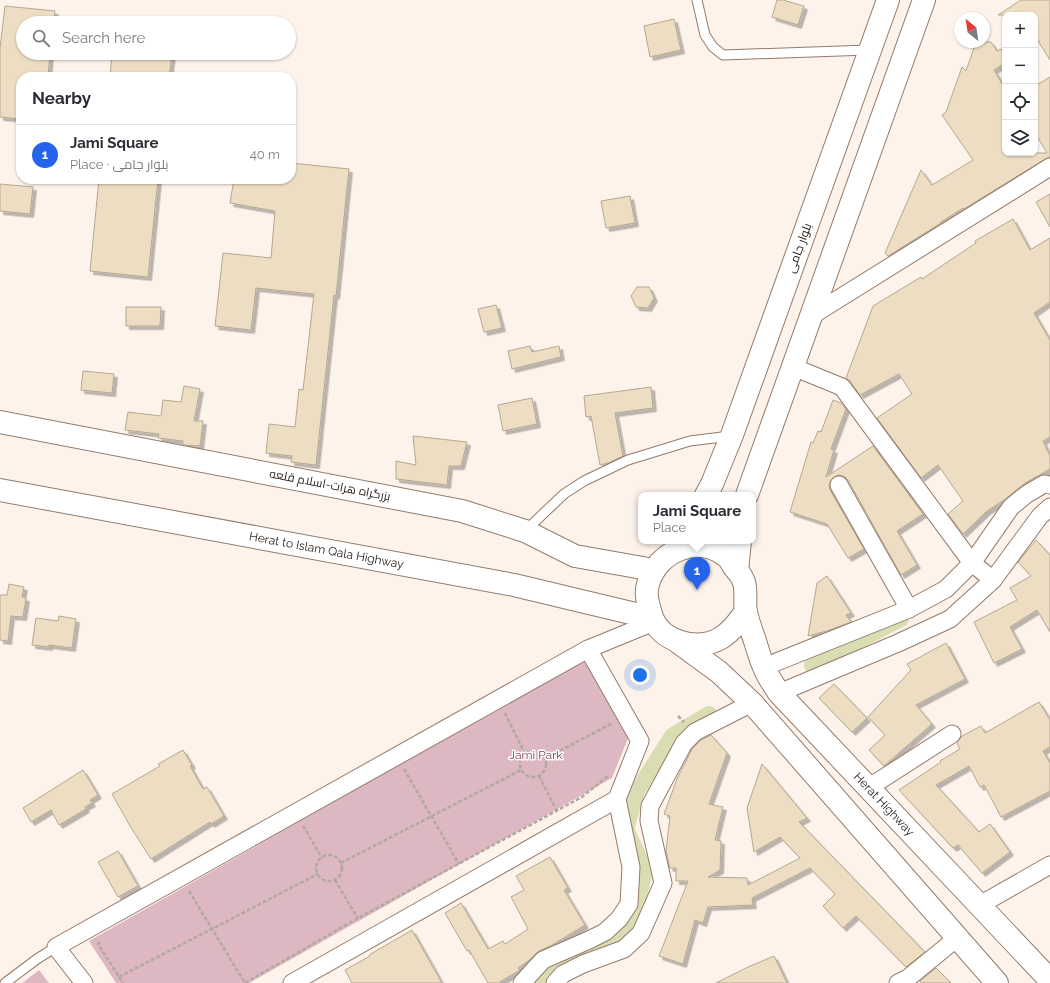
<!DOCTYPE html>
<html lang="en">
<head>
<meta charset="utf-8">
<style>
  :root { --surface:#fff; --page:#f2f2f3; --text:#2b2b33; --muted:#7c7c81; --line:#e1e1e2; --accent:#2563eb }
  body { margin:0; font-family:Raleway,Cairo,sans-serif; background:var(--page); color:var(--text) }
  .controls { position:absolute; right:12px; top:12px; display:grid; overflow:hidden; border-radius:8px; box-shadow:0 1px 3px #0004 }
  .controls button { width:36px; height:36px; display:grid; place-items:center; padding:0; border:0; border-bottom:1px solid var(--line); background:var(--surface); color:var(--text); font:20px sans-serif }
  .compass { position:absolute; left:954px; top:12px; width:36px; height:36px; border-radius:50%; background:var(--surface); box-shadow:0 1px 3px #0004; rotate:330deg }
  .you { position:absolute; left:640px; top:675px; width:14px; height:14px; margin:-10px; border:3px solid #fff; border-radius:50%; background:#1a73e8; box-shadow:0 0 0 6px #1a73e833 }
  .badge { display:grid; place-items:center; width:26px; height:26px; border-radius:50%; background:var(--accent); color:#fff; font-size:13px; font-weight:700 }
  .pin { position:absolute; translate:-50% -33px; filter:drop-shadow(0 1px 2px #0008) }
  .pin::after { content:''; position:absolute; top:21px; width:14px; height:12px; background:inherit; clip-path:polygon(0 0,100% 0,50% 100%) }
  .popup { position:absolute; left:638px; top:492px; width:118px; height:52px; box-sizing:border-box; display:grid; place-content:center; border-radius:8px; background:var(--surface); filter:drop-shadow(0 1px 3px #0005); font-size:13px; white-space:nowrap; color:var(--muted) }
  .popup b { font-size:15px; color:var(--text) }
  .popup::after { content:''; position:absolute; left:50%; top:100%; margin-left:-8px; border:8px solid transparent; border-top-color:var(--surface) }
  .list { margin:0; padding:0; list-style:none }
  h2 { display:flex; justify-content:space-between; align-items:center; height:52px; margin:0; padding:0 16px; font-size:17px }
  h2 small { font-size:13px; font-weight:400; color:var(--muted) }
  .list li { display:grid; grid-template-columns:26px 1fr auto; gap:12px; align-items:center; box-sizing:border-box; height:60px; padding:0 16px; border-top:1px solid var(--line) }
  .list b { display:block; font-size:15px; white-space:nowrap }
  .list p { margin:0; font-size:13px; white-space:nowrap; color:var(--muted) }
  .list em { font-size:13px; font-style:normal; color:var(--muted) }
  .icon { flex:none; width:22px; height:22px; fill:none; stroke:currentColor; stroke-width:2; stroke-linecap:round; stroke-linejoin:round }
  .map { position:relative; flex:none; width:1050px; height:983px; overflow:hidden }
  .search { position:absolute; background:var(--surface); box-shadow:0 1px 3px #0004; left:16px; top:16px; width:280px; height:44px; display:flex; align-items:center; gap:10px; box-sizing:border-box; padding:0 14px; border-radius:22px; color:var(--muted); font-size:15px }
  .panel { position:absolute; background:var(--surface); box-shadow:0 1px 3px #0004; left:16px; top:72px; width:280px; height:112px; border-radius:16px }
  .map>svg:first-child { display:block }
  .green { fill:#ddb8c2 }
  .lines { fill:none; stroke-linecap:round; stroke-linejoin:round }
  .canal { stroke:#dadcb1; stroke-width:16 }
  .building { fill:#eddec3; stroke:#b5a78e; filter:url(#shadow) }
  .lane-casing { stroke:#937b6a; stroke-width:11 }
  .street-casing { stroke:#937b6a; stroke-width:19 }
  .highway-casing { stroke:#937b6a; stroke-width:24 }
  .path { stroke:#b3a8a1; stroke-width:2.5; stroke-dasharray:4 2; stroke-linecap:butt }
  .lane { stroke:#fff; stroke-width:9 }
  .street { stroke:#fff; stroke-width:17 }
  .highway { stroke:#fff; stroke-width:22 }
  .labels { text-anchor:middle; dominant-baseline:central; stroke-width:3; stroke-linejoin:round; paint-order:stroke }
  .street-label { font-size:12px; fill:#2d231d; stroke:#fff }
  .park-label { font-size:12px; fill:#7c4053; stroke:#fff }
</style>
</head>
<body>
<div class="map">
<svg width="1050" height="983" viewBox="0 0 1050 983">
  <defs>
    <filter id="shadow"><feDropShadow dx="3.5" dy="3.5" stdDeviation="0" flood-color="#0004"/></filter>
  </defs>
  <rect width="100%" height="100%" fill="#fef3eb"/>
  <g class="green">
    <path d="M586,659L629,736L612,778L249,983H116L89,941Z"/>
    <path d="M39,970L49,983H22Z"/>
  </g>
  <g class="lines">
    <g class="canal">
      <path d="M812,665L901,619"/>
      <path d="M535,983L556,965L608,944L635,914L645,870L626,829L637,791L672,736L709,714"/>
    </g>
  </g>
  <g class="building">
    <path d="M777,0H783L804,6L798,25L772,17Z"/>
    <path d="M1021,0H1050V60L1035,36V15H998Z"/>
    <path d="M5,6L55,11L53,23H23V53H50L48,77H21V119L0,117V48Z"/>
    <path d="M674,19L681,50L650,57L644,26Z"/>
    <path d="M976,42H991L997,51L1001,49L1005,56V63L994,70L1005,89V153H1047L1035,133V86L1050,77V157L1045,159L964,209L963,208L941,222V223L888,256L885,253L921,170L932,185L973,160L942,115L946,112L962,67L966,71Z"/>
    <path d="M112,53H172L169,77H110Z"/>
    <path d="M291,163L349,169L336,296L334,295L316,465L291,462L292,456L266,453L269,424L295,427L299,389L303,390L314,294L256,288L251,330L215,326L223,253L271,258L275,211L230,203L234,179H291Z"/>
    <path d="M99,179H158L148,277L90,271Z"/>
    <path d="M0,184L33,187L30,214L0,211Z"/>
    <path d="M1050,194V227L1036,202Z"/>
    <path d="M630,196L635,223L606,228L601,201Z"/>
    <path d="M1013,219L1030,250L1050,238V302L1034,313L1050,340V437L1043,441L1050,456V469L1025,483L1004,500L987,511L963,534L948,514L963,501L938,465L921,478L877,418L912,394L899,374L860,395L850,381L846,378L873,306L921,277L922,279L976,243L975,241Z"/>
    <path d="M637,287H649L654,298L648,308L636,307L631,296Z"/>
    <path d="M496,305L502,328L484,332L478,309Z"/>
    <path d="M126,307H161L160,326H126Z"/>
    <path d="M530,346L532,352L559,346L561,357L512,369L508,351Z"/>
    <path d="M83,371L114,374L112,393L81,390Z"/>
    <path d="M184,386L200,389L194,421H203L200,446L183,445V441L158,438L159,434L125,430L128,412L161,416L163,400L181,402Z"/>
    <path d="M651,387L653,408L615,413L623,456L608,463L600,465L591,416L586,417L584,396Z"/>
    <path d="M532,398L537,424L503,431L498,405Z"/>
    <path d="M833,400L841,403L846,409L831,449L834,450L826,477L873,446L923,514L897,531L917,565L901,575L848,480L844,476L839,475L834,477L831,480L829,485L830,490L864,549L848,558L827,524L790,512L811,442L813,443L818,431L821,432Z"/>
    <path d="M413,436L467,442L461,466H449L447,485L396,479V461L416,465Z"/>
    <path d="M1036,540L1050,555V632L1037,610L1010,627L1022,649L994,663L974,622L1017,600L1010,588L1031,576L1018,562Z"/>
    <path d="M827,576L851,613L846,615L851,622L827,631L808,636L817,583Z"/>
    <path d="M9,584L24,587L22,597L26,598L23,617L11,616L8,641L0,640V595H7Z"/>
    <path d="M59,616L76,619L72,648L49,645V647L32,645L36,618L58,621Z"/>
    <path d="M946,643L965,679L916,705L932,724L884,766L869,750L885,735L868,717L911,670L907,664Z"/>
    <path d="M834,684L867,718L852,732L819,698Z"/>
    <path d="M1039,702L1050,720V747L1043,751L1050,763V791L1001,817L984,785L980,787L969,766L936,785L979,832L990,824L1010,852L982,873L958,845L953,848L899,790L941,762L940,761L960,749L957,743L962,736L981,726L985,733Z"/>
    <path d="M711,735L727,753L709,804L723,807L715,840L721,841L720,870L708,877L747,878L748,885L800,858L780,837L754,852L747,808L762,764L807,818L799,822L925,952L906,967L856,916L843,928L823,906L835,894L810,868L752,898L753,905L708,907L703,923L695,920L683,964L659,956L688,881H676V868H670L666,851L670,816L664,814L677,779L692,749L701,740Z"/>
    <path d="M183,750L192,765L190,766L203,789L207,787L224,816L211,824L210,822L151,859L130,826L112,794L160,766L158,764Z"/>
    <path d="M83,770L98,795L90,800L92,803L85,807L86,809L59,825L51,810L31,822L23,808Z"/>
    <path d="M118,851L138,886L118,897L98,862Z"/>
    <path d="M550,857L568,888L564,890L585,925L552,945L539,951L528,961L518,968L520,970L498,983H488L469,950L467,951L445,913L461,903L488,949L503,941L505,944L528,929L511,897L524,890L516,876Z"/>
    <path d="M412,930L442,983H352L345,970L370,956L369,955Z"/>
    <path d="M774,956L787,983H716L748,967Z"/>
    <path d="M936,968L951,983H921L920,981Z"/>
  </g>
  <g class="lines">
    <g class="lane-casing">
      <g id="lane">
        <path d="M697,0L705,35L713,47L723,55L869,50"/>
        <path d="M525,531L564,494L584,481L628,460L690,441L730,436"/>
        <path d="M5,983L37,959L56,947"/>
      </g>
    </g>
    <g class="street-casing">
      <g id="street">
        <path d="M811,316L1050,167"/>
        <path d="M793,367L842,387L972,563L993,580"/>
        <path d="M839,485L909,609"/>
        <path d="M764,667L909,609L946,589L972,563L1011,507L1027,494L1044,484L1050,485"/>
        <path d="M779,693L898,643L950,619L993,580L1040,516L1050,507"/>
        <path d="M868,788L952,734"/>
        <path d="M978,906L1050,865"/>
        <path d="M84,983L56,947L588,649L654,622"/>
        <path d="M292,983L617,799L640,741L588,649"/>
        <path d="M522,983L543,960L589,940L605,932L619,919L629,904L631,867L617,799"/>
        <path d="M555,983L563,974L583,964L624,949L641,933L663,883L649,821L650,806L684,743L695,732L752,703"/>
        <path d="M898,983L908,978L957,938"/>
      </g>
    </g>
    <g class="highway-casing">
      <g id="highway">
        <path d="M0,422L462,511L525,531L575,556L654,570"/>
        <path id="s1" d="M0,490L514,585L652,618"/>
        <path d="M706,495L712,484L732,435L888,0"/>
        <path d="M747,495L924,0"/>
        <path d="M737,570L740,541"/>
        <path id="s2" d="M746,611C739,621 732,631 721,638C697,652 659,642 651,614C648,604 645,594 648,584C657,551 699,533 727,557C730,559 732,564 734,567C738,571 742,577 744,582C747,592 744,603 746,612C748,622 752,632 755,641C758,650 760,659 764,667C767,676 774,685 779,693L1050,980"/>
        <path d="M678,642L719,672L752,703L997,983"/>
      </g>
    </g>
    <g class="path">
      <path d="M505,713L525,754"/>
      <path d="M678,716L684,722"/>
      <circle cx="533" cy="764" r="13"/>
      <path d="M544,759L613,723"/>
      <path d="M404,769L459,864"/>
      <path d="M539,776L557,811"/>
      <path d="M303,826L322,858"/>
      <circle cx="329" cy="868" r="13"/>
      <path d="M341,863L521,770"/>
      <path d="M335,880L358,919"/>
      <path d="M189,891L245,983"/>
      <path d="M100,942L98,944L123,983"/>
      <path d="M119,977L318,874"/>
      <path d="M245,983L351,922L582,797L608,776"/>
    </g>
    <use href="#lane" class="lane"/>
    <use href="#street" class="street"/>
    <use href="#highway" class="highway"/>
  </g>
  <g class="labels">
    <g class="street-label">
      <text transform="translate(799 248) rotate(-70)">بلوار جامی</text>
      <text transform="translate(330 485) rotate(11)">بزرگراه هرات-اسلام قلعه</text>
      <text stroke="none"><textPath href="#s1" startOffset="332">Herat to Islam Qala Highway</textPath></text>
      <text stroke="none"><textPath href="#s2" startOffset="552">Herat Highway</textPath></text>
    </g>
    <g class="park-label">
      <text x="536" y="755">Jami Park</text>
    </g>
  </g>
</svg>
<div class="controls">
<button>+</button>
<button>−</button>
<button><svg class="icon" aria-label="locate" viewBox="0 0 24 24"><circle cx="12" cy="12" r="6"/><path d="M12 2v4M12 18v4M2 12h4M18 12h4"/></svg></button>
<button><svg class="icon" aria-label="layers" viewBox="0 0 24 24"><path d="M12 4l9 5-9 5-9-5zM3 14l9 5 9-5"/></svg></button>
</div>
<svg class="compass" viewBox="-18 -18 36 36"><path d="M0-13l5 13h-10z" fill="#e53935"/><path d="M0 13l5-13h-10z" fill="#7c7c81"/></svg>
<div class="you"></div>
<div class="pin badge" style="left:697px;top:590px">1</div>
<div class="popup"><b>Jami Square</b>Place</div>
<div class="search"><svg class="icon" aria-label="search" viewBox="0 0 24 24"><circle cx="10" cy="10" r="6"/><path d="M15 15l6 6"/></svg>Search here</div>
<section class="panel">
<h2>Nearby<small></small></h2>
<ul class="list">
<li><span class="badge">1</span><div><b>Jami Square</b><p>Place · بلوار جامی</p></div><em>40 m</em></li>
</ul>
</section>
</div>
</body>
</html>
